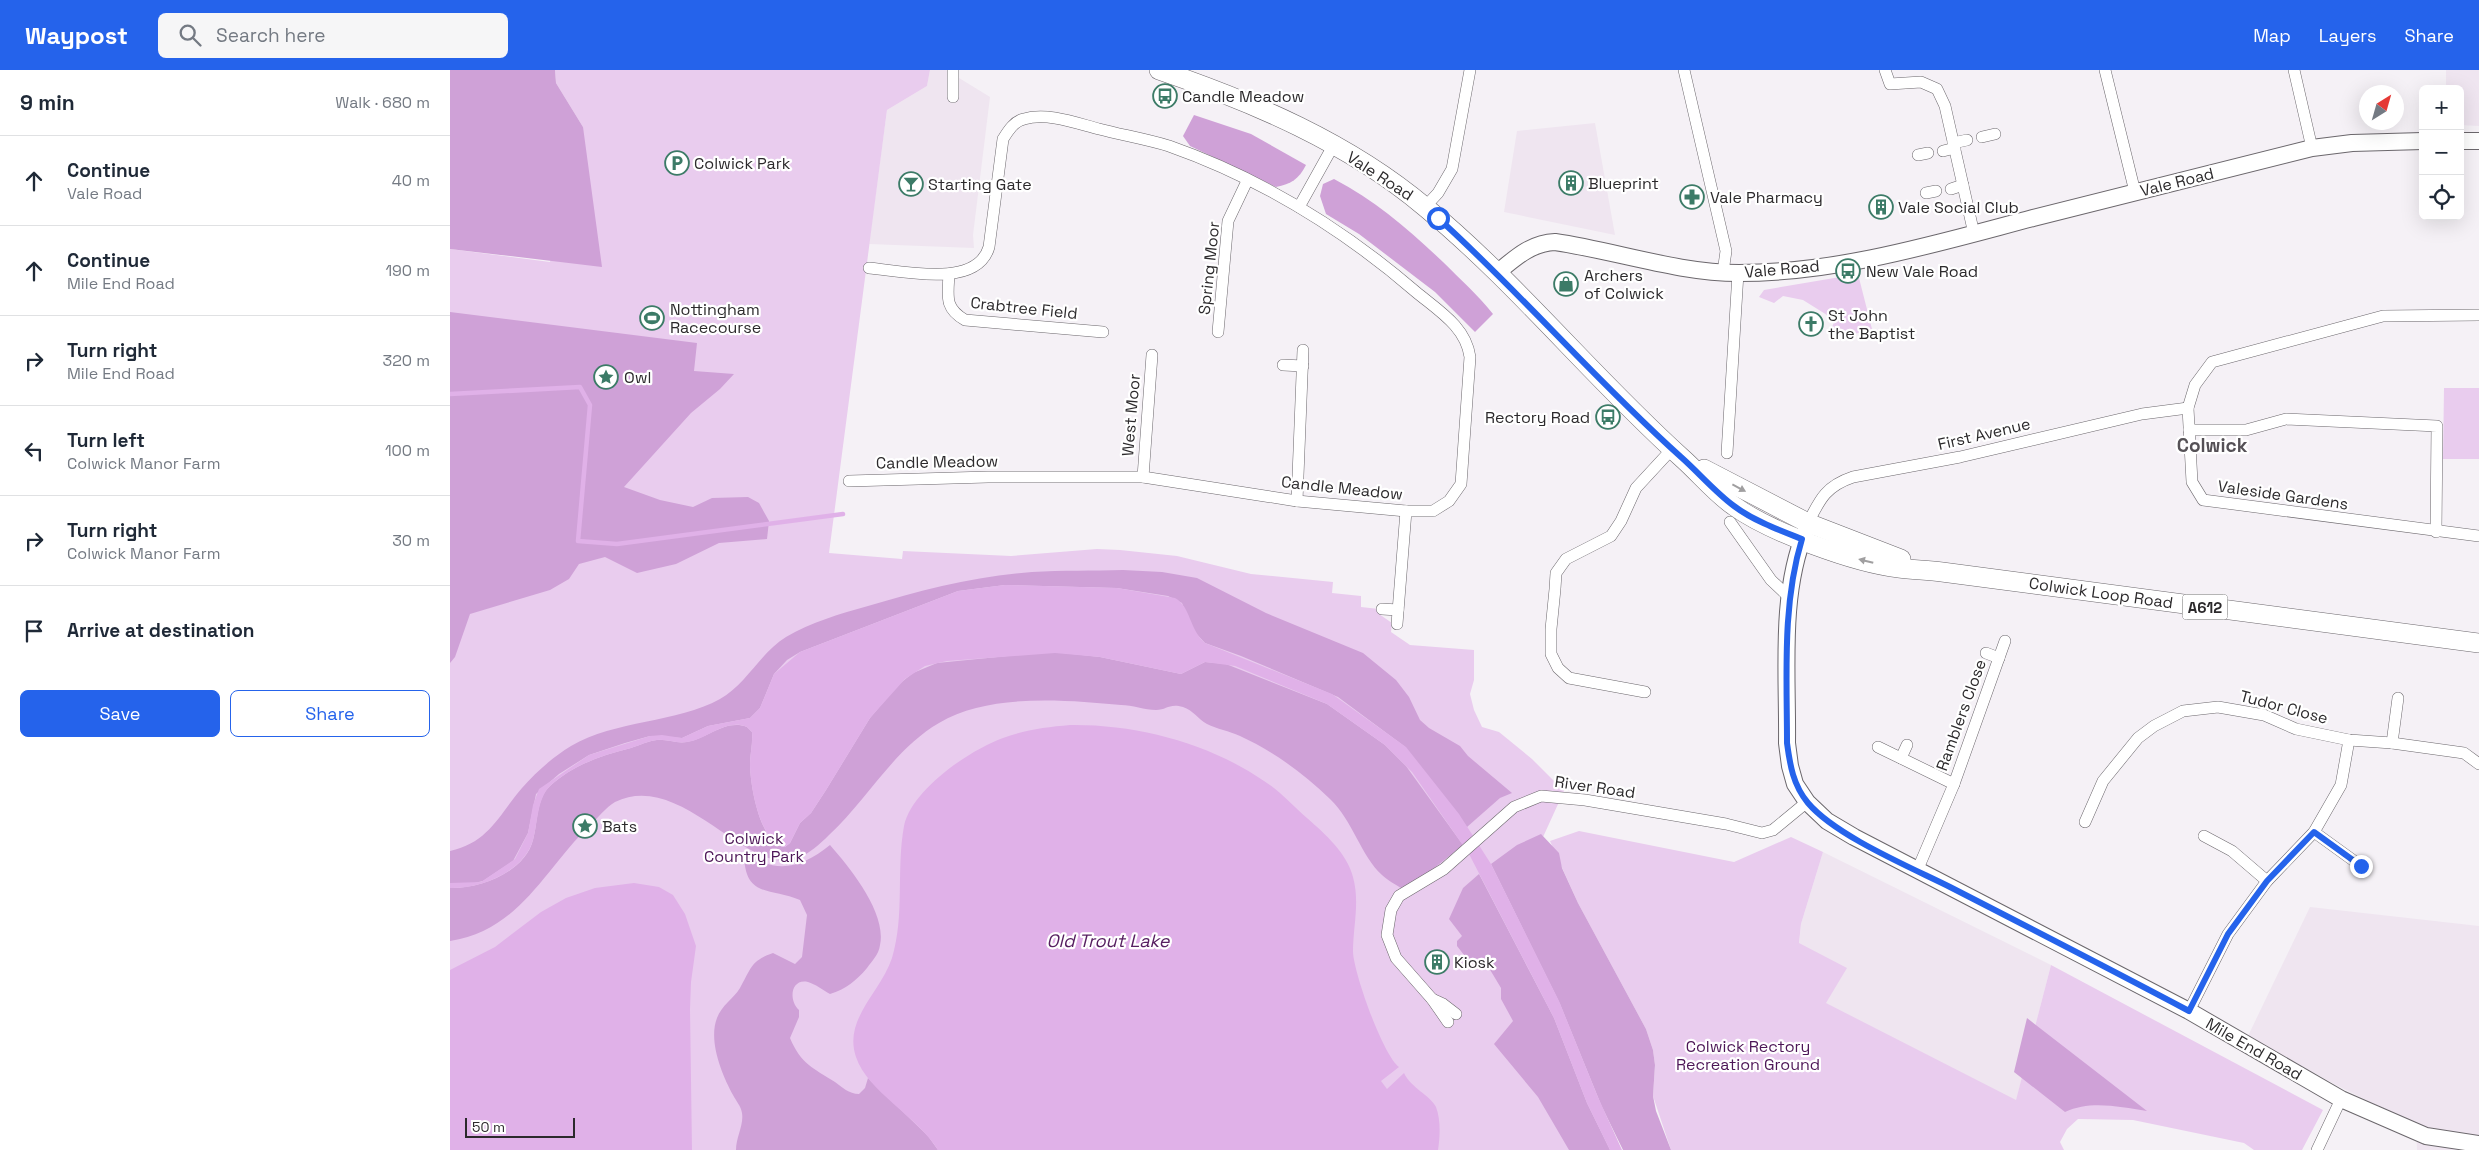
<!DOCTYPE html>
<html lang="en">
<head>
<meta charset="utf-8">
<style>
  :root { --surface:#fff; --page:#f6f6f7; --text:#1f2937; --muted:#747a83; --line:#e0e1e3; --accent:#2563eb }
  body { margin:0; font-family:"Space Grotesk",sans-serif; background:var(--page); color:var(--text) }
  .controls { position:absolute; right:15px; top:15px; display:grid; overflow:hidden; border-radius:8px; box-shadow:0 5px 20px #0002 }
  .controls button { width:45px; height:45px; display:grid; place-items:center; padding:0; border:0; border-bottom:1px solid var(--line); background:var(--surface); color:var(--text); font:25px sans-serif }
  .compass { position:absolute; left:1909px; top:15px; width:45px; height:45px; border-radius:50%; background:var(--surface); box-shadow:0 5px 20px #0002; rotate:37deg }
  .scale { position:absolute; left:15px; bottom:12px; width:110px; box-sizing:border-box; padding-left:5px; border:2px solid #2c2a2c; border-top:0; font-size:14px; line-height:18px; white-space:nowrap; color:#2c2a2c; -webkit-text-stroke:4px #fff; paint-order:stroke }
  .stop { position:absolute; width:15px; height:15px; margin:-11px; border:4px solid #2563eb; border-radius:50%; background:#fff }
  .stop.end { background:#2563eb; border-color:#fff; box-shadow:0 1px 5px #0008 }
  .list { margin:0; padding:0; list-style:none }
  h2 { display:flex; justify-content:space-between; align-items:center; height:65px; margin:0; padding:0 20px; font-size:21px }
  h2 small { font-size:16px; font-weight:400; color:var(--muted) }
  .list li { display:grid; grid-template-columns:32px 1fr auto; gap:15px; align-items:center; box-sizing:border-box; height:90px; padding:0 20px; border-top:1px solid var(--line) }
  .list b { display:block; font-size:19px; white-space:nowrap }
  .list p { margin:0; font-size:16px; white-space:nowrap; color:var(--muted) }
  .list em { font-size:16px; font-style:normal; color:var(--muted) }
  .actions { display:flex; gap:10px; padding:15px 20px }
  .actions a { flex:1; padding:11px 0; border:1px solid var(--accent); border-radius:8px; text-align:center; font-size:18px; color:var(--accent) }
  .actions .main { background:var(--accent); color:#fff }
  .icon { flex:none; width:28px; height:28px; fill:none; stroke:currentColor; stroke-width:2; stroke-linecap:round; stroke-linejoin:round }
  .map { position:relative; flex:none; width:2029px; height:1080px; overflow:hidden }
  header { display:flex; align-items:center; gap:30px; box-sizing:border-box; height:70px; padding:0 25px; background:var(--accent); color:#fff }
  header strong { font-size:24px }
  nav { display:flex; gap:28px; margin-inline-start:auto; font-size:18px }
  .search { width:350px; height:45px; background:var(--page); display:flex; align-items:center; gap:12px; box-sizing:border-box; padding:0 18px; border-radius:8px; color:var(--muted); font-size:19px }
  main { display:flex }
  aside { flex:1; background:var(--surface) }
  .map>svg:first-child { display:block }
  .built { fill:#efe5f0 }
  .green { fill:#e9ccee }
  .forest { fill:#cfa1d7 }
  .water { fill:#e0b1e8 }
  .lines { fill:none; stroke-linecap:round; stroke-linejoin:round }
  .stream { stroke:#e0b1e8; stroke-width:4.5 }
  .street-casing { stroke:#6b676c; stroke-width:12 }
  .secondary-casing { stroke:#6b676c; stroke-width:18 }
  .primary-casing { stroke:#6b676c; stroke-width:20 }
  .street { stroke:#fff; stroke-width:11 }
  .secondary { stroke:#fff; stroke-width:16 }
  .primary { stroke:#fff; stroke-width:19 }
  .oneway { fill:#a09fa0 }
  .route { stroke:#2563eb; stroke-width:6 }
  .labels { text-anchor:middle; dominant-baseline:central; stroke-width:4.5; stroke-linejoin:round; paint-order:stroke }
  .shield { fill:#fff; stroke:#6b6a6b; stroke-width:1 }
  .shield-label { font-size:15px; font-weight:bold; fill:#2c2a2c }
  .poi-label { font-size:16px; fill:#2c2a2c; stroke:#fff; text-anchor:start }
  .street-label { font-size:16px; fill:#2c2a2c; stroke:#fff }
  .park-label { font-size:16px; fill:#4d1657; stroke:#fff }
  .water-label { font-size:18px; font-style:italic; fill:#572061; stroke:#fff }
  .quarter-label { font-size:19px; font-weight:bold; fill:#555156; stroke:#fff }
</style>
</head>
<body>
<header>
<strong>Waypost</strong>
<div class="search"><svg class="icon" aria-label="search" viewBox="0 0 24 24"><circle cx="10" cy="10" r="6"/><path d="M15 15l6 6"/></svg>Search here</div>
<nav><a>Map</a><a>Layers</a><a>Share</a></nav>
</header>
<main>
<aside>
<h2>9 min<small>Walk · 680 m</small></h2>
<ul class="list">
<li><svg class="icon" aria-label="ahead" viewBox="0 0 24 24"><path d="M12 20V5M6 11l6-6 6 6"/></svg><div><b>Continue</b><p>Vale Road</p></div><em>40 m</em></li>
<li><svg class="icon" aria-label="ahead" viewBox="0 0 24 24"><path d="M12 20V5M6 11l6-6 6 6"/></svg><div><b>Continue</b><p>Mile End Road</p></div><em>190 m</em></li>
<li><svg class="icon" aria-label="right" viewBox="0 0 24 24"><path d="M7 20v-9h11M14 6l5 5-5 5"/></svg><div><b>Turn right</b><p>Mile End Road</p></div><em>320 m</em></li>
<li><svg class="icon" aria-label="left" viewBox="0 0 24 24"><path d="M17 20v-9H6M10 6l-5 5 5 5"/></svg><div><b>Turn left</b><p>Colwick Manor Farm</p></div><em>100 m</em></li>
<li><svg class="icon" aria-label="right" viewBox="0 0 24 24"><path d="M7 20v-9h11M14 6l5 5-5 5"/></svg><div><b>Turn right</b><p>Colwick Manor Farm</p></div><em>30 m</em></li>
<li><svg class="icon" aria-label="arrive" viewBox="0 0 24 24"><path d="M6 21V4h12l-3 4 3 4H6"/></svg><div><b>Arrive at destination</b></div></li>
</ul>
<div class="actions"><a class="main">Save</a><a>Share</a></div>
</aside>
<div class="map">
<svg width="2029" height="1080" viewBox="0 0 2029 1080">
  <rect width="100%" height="100%" fill="#f5f1f6"/>
  <g class="built">
    <path d="M480,0H496L540,27L523,165L524,178L419,174L437,40L477,16Z"/>
    <path d="M1996,0H2029V56L2010,55V19H1996Z"/>
    <path d="M1145,53L1165,165L1054,142L1067,61Z"/>
    <path d="M1373,782L1601,895L1566,1031L1375,933L1349,874L1351,854Z"/>
    <path d="M1860,837L2029,856V1080H1967L1966,1055L1884,1014L1798,966Z"/>
  </g>
  <g class="green">
    <path d="M105,0H480L477,16L437,40L379,483L452,489L453,481L561,486L647,479L670,480L727,486L801,504L883,512L882,523L911,526V537L929,539V544L942,553L941,562L960,575L1024,580V610L1020,624L1024,640L1032,657L1049,662L1082,689L1114,721L1088,778L1163,1080H0V179L100,192L133,57L106,13Z"/>
    <path d="M1408,204L1422,259L1420,261L1391,266L1382,257L1385,250L1353,230L1333,226L1324,233L1309,227L1314,220Z"/>
    <path d="M1994,318H2029V389H1993Z"/>
    <path d="M1129,761L1284,792L1341,767L1373,782L1351,854L1349,873L1397,898L1376,933L1566,1030L1601,895L1873,1040L1852,1080H1804L1794,1073L1683,1050L1628,1049L1617,1059L1610,1072L1614,1080H1221L1203,1026L1205,995L1203,980L1196,959L1128,833L1100,771Z"/>
  </g>
  <g class="forest">
    <path d="M0,0H105L106,13L133,57L152,197L0,179Z"/>
    <path d="M744,45L801,64L856,95C849,109 841,114 826,117L740,76L733,66Z"/>
    <path d="M884,109C926,131 959,160 993,192C1010,209 1028,225 1043,244L1025,262L985,222L909,164L876,144L870,126L873,114Z"/>
    <path d="M0,242L247,273L244,301L284,304L270,319L241,343L174,417L210,430L243,437L262,428L298,427L309,433L319,451L317,469L269,473L226,494L187,503L155,487L129,494L119,509L100,520L20,544L5,587L0,593Z"/>
    <path d="M673,500L712,502L747,508L816,543L913,583L946,610L959,627L970,650L979,658L1010,676L1018,686L1062,723L1050,728L1017,757L954,676L888,627L791,586L755,573L742,559L732,533L718,526L667,518L555,515L508,521L350,582L337,590L324,604L310,638L300,648L258,656L232,668L200,666L175,673L139,685L109,704L86,724L78,763L63,791L33,811L20,814L0,813V781C39,772 48,746 72,718C86,702 103,687 121,676C165,650 227,653 270,629C296,615 310,583 336,567C361,552 390,544 418,536C471,520 526,506 582,502C612,500 643,501 673,500Z"/>
    <path d="M587,583H613L650,587L731,604L755,592L776,594L877,634L935,675L956,696L1013,775L968,811L951,818C945,814 937,810 932,805C911,786 903,751 880,729C853,703 823,681 790,666C779,661 767,659 757,654C748,649 743,640 733,637C719,633 717,640 706,640C695,640 682,635 671,635C615,630 539,623 489,653C444,679 417,730 379,765C370,774 359,784 346,789C296,806 231,699 165,732C156,737 148,748 140,755C94,800 70,860 0,871V818C30,819 75,802 83,770C88,752 86,729 100,716C123,695 152,685 181,678C190,675 198,671 207,670C217,669 227,674 237,672C257,669 275,649 297,657L302,662C303,673 300,684 300,694C300,714 310,775 335,777L340,773L350,753L361,743L376,720L420,648L448,615L463,603L487,593Z"/>
    <path d="M1091,764L1109,783L1112,798L1128,833L1196,959L1203,980L1205,995L1203,1026L1206,1041L1221,1080H1173L1152,1037L1110,934L1041,794L1067,775Z"/>
    <path d="M380,775C400,798 437,843 430,875C429,884 422,891 417,898C406,911 396,919 380,924C373,920 365,914 358,912C341,908 338,930 349,940V947L340,968C351,994 363,998 385,1012C392,1017 399,1024 409,1024L415,1018L418,1008L478,1066L488,1080H286C286,1067 294,1055 292,1043C291,1036 286,1031 283,1025C272,1005 258,971 267,948C271,936 284,928 290,918C301,899 300,891 323,883L345,894L352,887L357,845L350,830C320,817 294,829 294,782C327,805 351,798 380,775Z"/>
    <path d="M1029,804L1104,948L1137,1033L1160,1080H1119L1088,1027L1044,974L1063,951L1051,929V918L1033,888L1018,890L1007,876V871L1012,866L999,849L1013,818Z"/>
    <path d="M1577,948L1697,1041C1669,1037 1641,1030 1615,1042L1564,1002Z"/>
  </g>
  <g class="water">
    <path d="M555,515L667,518L725,528C741,537 739,559 755,573L882,624L956,677L1009,744L1041,794L1109,931L1147,1025L1172,1080H1160L1137,1033L1104,948L1019,784L962,702L935,675L877,634L785,596L755,592L731,604L650,587L605,583L497,591L475,596L455,609L420,648L376,720L361,743L350,753L340,773L335,777C310,774 300,715 300,694C300,684 303,673 302,662L297,657C275,648 257,670 237,672C227,674 217,669 207,670C198,671 190,675 181,678C152,685 123,695 100,716C87,729 88,752 83,770C74,802 30,819 0,818V813L31,812L65,789L78,763L83,735L89,719L139,685L200,666L212,665L232,668L258,656L300,648L310,638L324,604L350,582L508,521Z"/>
    <path d="M620,655C686,654 759,673 814,711C830,721 843,736 857,748C875,764 897,783 903,807C910,833 903,856 903,882C904,904 933,985 949,997L931,1011L937,1019L954,1003C961,1018 980,1025 986,1037C991,1050 990,1067 988,1080H488C469,1048 417,1021 406,987C393,949 431,922 442,888C455,845 446,800 454,756C462,719 520,680 553,668C574,660 597,657 620,655Z"/>
    <path d="M184,813L209,817L223,825L235,844L246,876L241,912L240,939L242,1080H0V900L45,877L91,842L116,828L145,818Z"/>
  </g>
  <g class="lines">
    <path class="stream" d="M0,324L130,317L140,335L128,471L167,474L393,444"/>
    <g class="street-casing">
      <g id="street">
        <path d="M1234,0L1276,181L1273,202"/>
        <path d="M1435,0L1440,14L1471,12L1487,19L1495,36L1524,164"/>
        <path d="M1655,0L1685,122"/>
        <path d="M1844,0L1862,78"/>
        <path d="M503,27V0"/>
        <path d="M1532,67L1545,64"/>
        <path d="M1503,73L1517,70"/>
        <path d="M1493,81L1505,78"/>
        <path d="M1468,85L1478,83"/>
        <path d="M1501,119L1513,115"/>
        <path d="M1476,123L1486,121"/>
        <path d="M849,137L883,76"/>
        <path d="M975,137L988,123L1002,99L1020,0"/>
        <path d="M499,204C498,226 494,238 515,250L653,262"/>
        <path d="M2029,245L1933,246L1762,292L1745,315L1738,338L1742,412L1753,430L2029,466"/>
        <path d="M768,262L778,151L797,111"/>
        <path d="M833,295L853,296"/>
        <path d="M1739,360H1796L1836,349L1987,356L1986,462"/>
        <path d="M1277,383L1288,203"/>
        <path d="M693,407L702,285"/>
        <path d="M399,411L538,407H693L847,431L956,441H983L999,431L1011,414L1020,287C1016,257 989,241 966,222C893,159 810,108 719,76C696,69 672,65 649,59C626,53 597,42 574,49C564,51 558,61 553,69L539,177C527,219 452,201 419,198"/>
        <path d="M847,431L853,280"/>
        <path d="M1280,452L1321,510L1339,527"/>
        <path d="M1358,453C1370,429 1376,416 1403,407L1510,387L1692,344L1738,338"/>
        <path d="M932,539L948,540"/>
        <path d="M947,554L956,441"/>
        <path d="M1536,583L1549,588"/>
        <path d="M1195,622L1119,608L1108,598L1101,584V559L1105,519L1106,503L1116,489L1161,466L1171,451L1186,418L1222,379"/>
        <path d="M1942,673L1948,628"/>
        <path d="M1428,677L1504,714"/>
        <path d="M1451,688L1457,675"/>
        <path d="M1635,752L1653,711L1688,668L1704,656L1733,641L1768,637L1814,645L1846,659L1899,670L1942,673L2014,683L2029,694"/>
        <path d="M1864,762L1911,796"/>
        <path d="M1754,766L1782,781L1817,811"/>
        <path d="M1467,801L1504,714L1555,571"/>
        <path d="M982,929L993,934L1006,944"/>
        <path d="M1739,941L1778,864L1817,811L1864,762L1891,715L1899,670"/>
        <path d="M998,952L982,929L946,888L937,865L941,840L949,826L994,799L1064,737L1091,726L1135,730L1276,754L1312,763L1323,760L1357,732"/>
        <path d="M1867,1080L1891,1029"/>
      </g>
    </g>
    <g class="secondary-casing">
      <g id="secondary">
        <path d="M2010,71H2029"/>
        <path d="M1047,203C1065,188 1081,173 1105,172C1166,181 1228,203 1289,203C1389,203 1488,173 1583,148C1676,124 1769,101 1862,78L1902,73L1973,71"/>
        <path d="M1356,460C1329,524 1338,604 1337,673L1340,696L1345,714L1357,732L1377,751L1404,767L1739,941L1891,1029L1976,1066L2029,1074"/>
      </g>
    </g>
    <g class="primary-casing">
      <g id="primary">
        <path d="M709,0C803,32 899,73 975,137C1067,213 1143,308 1232,388C1249,403 1265,423 1284,436C1320,462 1405,493 1449,498C1463,500 1478,500 1492,502L2029,573"/>
        <path d="M1254,399L1358,453L1451,489"/>
      </g>
    </g>
    <use href="#street" class="street"/>
    <use href="#secondary" class="secondary"/>
    <use href="#primary" class="primary"/>
  </g>
  <defs><path id="oneway-solid" d="M-6-.8H1V-3.2L6.5 0L1 3.2V.8H-6Z" transform="scale(1.25)"/></defs>
  <g class="oneway">
    <use href="#oneway-solid" transform="translate(1289 418) rotate(28)"/>
    <use href="#oneway-solid" transform="translate(1416 491) rotate(-166)"/>
  </g>
  <g class="lines">
    <path class="route" d="M988,148C1072,224 1146,311 1231,387C1249,403 1265,422 1284,436C1304,451 1329,460 1352,469C1332,535 1337,605 1337,673C1340,695 1343,715 1358,733C1386,766 1460,797 1500,817C1580,858 1660,899 1739,941L1778,864L1817,811L1864,762L1911,796"/>
  </g>
  <defs>
    <g id="bus-ring" transform="scale(1.25)"><circle r="9.5" fill="#fff" stroke="#3c7b67" stroke-width="1.5"/><path d="M-5-6H5V4H4V6H2V4H-2V6H-4V4H-5ZM-3.5-4V0h7V-4ZM-3.5 1.2v1.5H-2V1.2ZM2 1.2v1.5H3.5V1.2Z" fill="#3c7b67"/></g>
    <g id="parking-ring" transform="scale(1.25)"><circle r="9.5" fill="#fff" stroke="#3c7b67" stroke-width="1.5"/><path d="M-3.5-5.5H1a3.5 3.5 0 0 1 0 7H-1V5.5H-3.5ZM-1-3.4V-.6H.8a1.4 1.4 0 0 0 0-2.8Z" fill="#3c7b67"/></g>
    <g id="building-ring" transform="scale(1.25)"><circle r="9.5" fill="#fff" stroke="#3c7b67" stroke-width="1.5"/><path d="M-4-6H4V6H1V3H-1V6H-4ZM-2.5-4.3h1.7v1.8h-1.7ZM.8-4.3h1.7v1.8H.8ZM-2.5-1h1.7V.8h-1.7ZM.8-1h1.7V.8H.8Z" fill="#3c7b67"/></g>
    <g id="bar-ring" transform="scale(1.25)"><circle r="9.5" fill="#fff" stroke="#3c7b67" stroke-width="1.5"/><path d="M-6-5H6L.8 .8V4.5H3.5V6h-7V4.5H-.8V.8Z" fill="#3c7b67"/></g>
    <g id="pharmacy-ring" transform="scale(1.25)"><circle r="9.5" fill="#fff" stroke="#3c7b67" stroke-width="1.5"/><path d="M-2-6h4v4h4v4h-4v4h-4v-4h-4v-4h4Z" fill="#3c7b67"/></g>
    <g id="shop-ring" transform="scale(1.25)"><circle r="9.5" fill="#fff" stroke="#3c7b67" stroke-width="1.5"/><path d="M-5-2.5h2.3a2.7 3.5 0 0 1 5.4 0H5L5.5 6h-11ZM-1.5-2.5h3a1.5 2.3 0 0 0-3 0Z" fill="#3c7b67"/></g>
    <g id="stadium-ring" transform="scale(1.25)"><circle r="9.5" fill="#fff" stroke="#3c7b67" stroke-width="1.5"/><path d="M0-5a6.5 5 0 1 0 0 10a6.5 5 0 1 0 0-10ZM-3.5-1.8h7v3.6h-7Z" fill="#3c7b67"/></g>
    <g id="church-ring" transform="scale(1.25)"><circle r="9.5" fill="#fff" stroke="#3c7b67" stroke-width="1.5"/><path d="M-1.2-6h2.4v3.5h3.3v2.4h-3.3V6h-2.4V-.1h-3.3v-2.4h3.3Z" fill="#3c7b67"/></g>
    <g id="sight-ring" transform="scale(1.25)"><circle r="9.5" fill="#fff" stroke="#3c7b67" stroke-width="1.5"/><path d="M0-6L1.8-2.2L6-1.7L2.9 1.2L3.7 5.4L0 3.3L-3.7 5.4L-2.9 1.2L-6-1.7L-1.8-2.2Z" fill="#3c7b67"/></g>
  </defs>
  <g fill-rule="evenodd">
    <use href="#bus-ring" x="715" y="26"/>
    <use href="#parking-ring" x="227" y="93"/>
    <use href="#building-ring" x="1121" y="113"/>
    <use href="#bar-ring" x="461" y="114"/>
    <use href="#pharmacy-ring" x="1242" y="127"/>
    <use href="#building-ring" x="1431" y="137"/>
    <use href="#bus-ring" x="1398" y="201"/>
    <use href="#shop-ring" x="1116" y="214"/>
    <use href="#stadium-ring" x="202" y="248"/>
    <use href="#church-ring" x="1361" y="254"/>
    <use href="#sight-ring" x="156" y="307"/>
    <use href="#bus-ring" x="1158" y="347"/>
    <use href="#sight-ring" x="135" y="756"/>
    <use href="#building-ring" x="987" y="892"/>
  </g>
  <g class="labels">
    <rect class="shield" x="1732.5" y="524.5" width="45" height="25" rx="4"/>
    <g class="shield-label">
      <text x="1755" y="537">A612</text>
    </g>
    <g class="poi-label">
      <text x="732" y="26">Candle Meadow</text>
      <text x="244" y="93">Colwick Park</text>
      <text x="1138" y="113">Blueprint</text>
      <text x="478" y="114">Starting Gate</text>
      <text x="1260" y="127">Vale Pharmacy</text>
      <text x="1448" y="137">Vale Social Club</text>
      <text x="1416" y="201">New Vale Road</text>
      <text x="1134" y="205">Archers<tspan x="1134" dy="18">of Colwick</tspan></text>
      <text x="220" y="239">Nottingham<tspan x="220" dy="18">Racecourse</tspan></text>
      <text x="1378" y="245">St John<tspan x="1378" dy="18">the Baptist</tspan></text>
      <text x="174" y="307">Owl</text>
      <text x="1140" y="347" text-anchor="end">Rectory Road</text>
      <text x="152" y="756">Bats</text>
      <text x="1004" y="892">Kiosk</text>
    </g>
    <g class="street-label">
      <text transform="translate(930 106) rotate(33)">Vale Road</text>
      <text transform="translate(1727 112) rotate(-14)">Vale Road</text>
      <text transform="translate(759 198) rotate(-84)">Spring Moor</text>
      <text transform="translate(1332 199) rotate(-5)">Vale Road</text>
      <text transform="translate(574 238) rotate(6)">Crabtree Field</text>
      <text transform="translate(681 345) rotate(-85)">West Moor</text>
      <text transform="translate(1534 364) rotate(-13)">First Avenue</text>
      <text transform="translate(487 392) rotate(-1)">Candle Meadow</text>
      <text transform="translate(892 418) rotate(6)">Candle Meadow</text>
      <text transform="translate(1833 425) rotate(8)">Valeside Gardens</text>
      <text transform="translate(1651 523) rotate(8)">Colwick Loop Road</text>
      <text transform="translate(1834 637) rotate(15)">Tudor Close</text>
      <text transform="translate(1511 645) rotate(-70)">Ramblers Close</text>
      <text transform="translate(1145 717) rotate(8)">River Road</text>
      <text transform="translate(1804 979) rotate(30)">Mile End Road</text>
    </g>
    <g class="park-label">
      <text x="304" y="768">Colwick<tspan x="304" dy="18">Country Park</tspan></text>
      <text x="1298" y="976">Colwick Rectory<tspan x="1298" dy="18">Recreation Ground</tspan></text>
    </g>
    <g class="water-label">
      <text x="658" y="870">Old Trout Lake</text>
    </g>
    <g class="quarter-label">
      <text x="1762" y="375">Colwick</text>
    </g>
  </g>
</svg>
<div class="controls">
<button>+</button>
<button>−</button>
<button><svg class="icon" aria-label="locate" viewBox="0 0 24 24"><circle cx="12" cy="12" r="6"/><path d="M12 2v4M12 18v4M2 12h4M18 12h4"/></svg></button>
</div>
<svg class="compass" viewBox="-18 -18 36 36"><path d="M0-13l5 13h-10z" fill="#e53935"/><path d="M0 13l5-13h-10z" fill="#747a83"/></svg>
<div class="scale">50 m</div>
<div class="stop" style="left:988px;top:148px"></div>
<div class="stop end" style="left:1911px;top:796px"></div>
</div>
</main>
</body>
</html>
